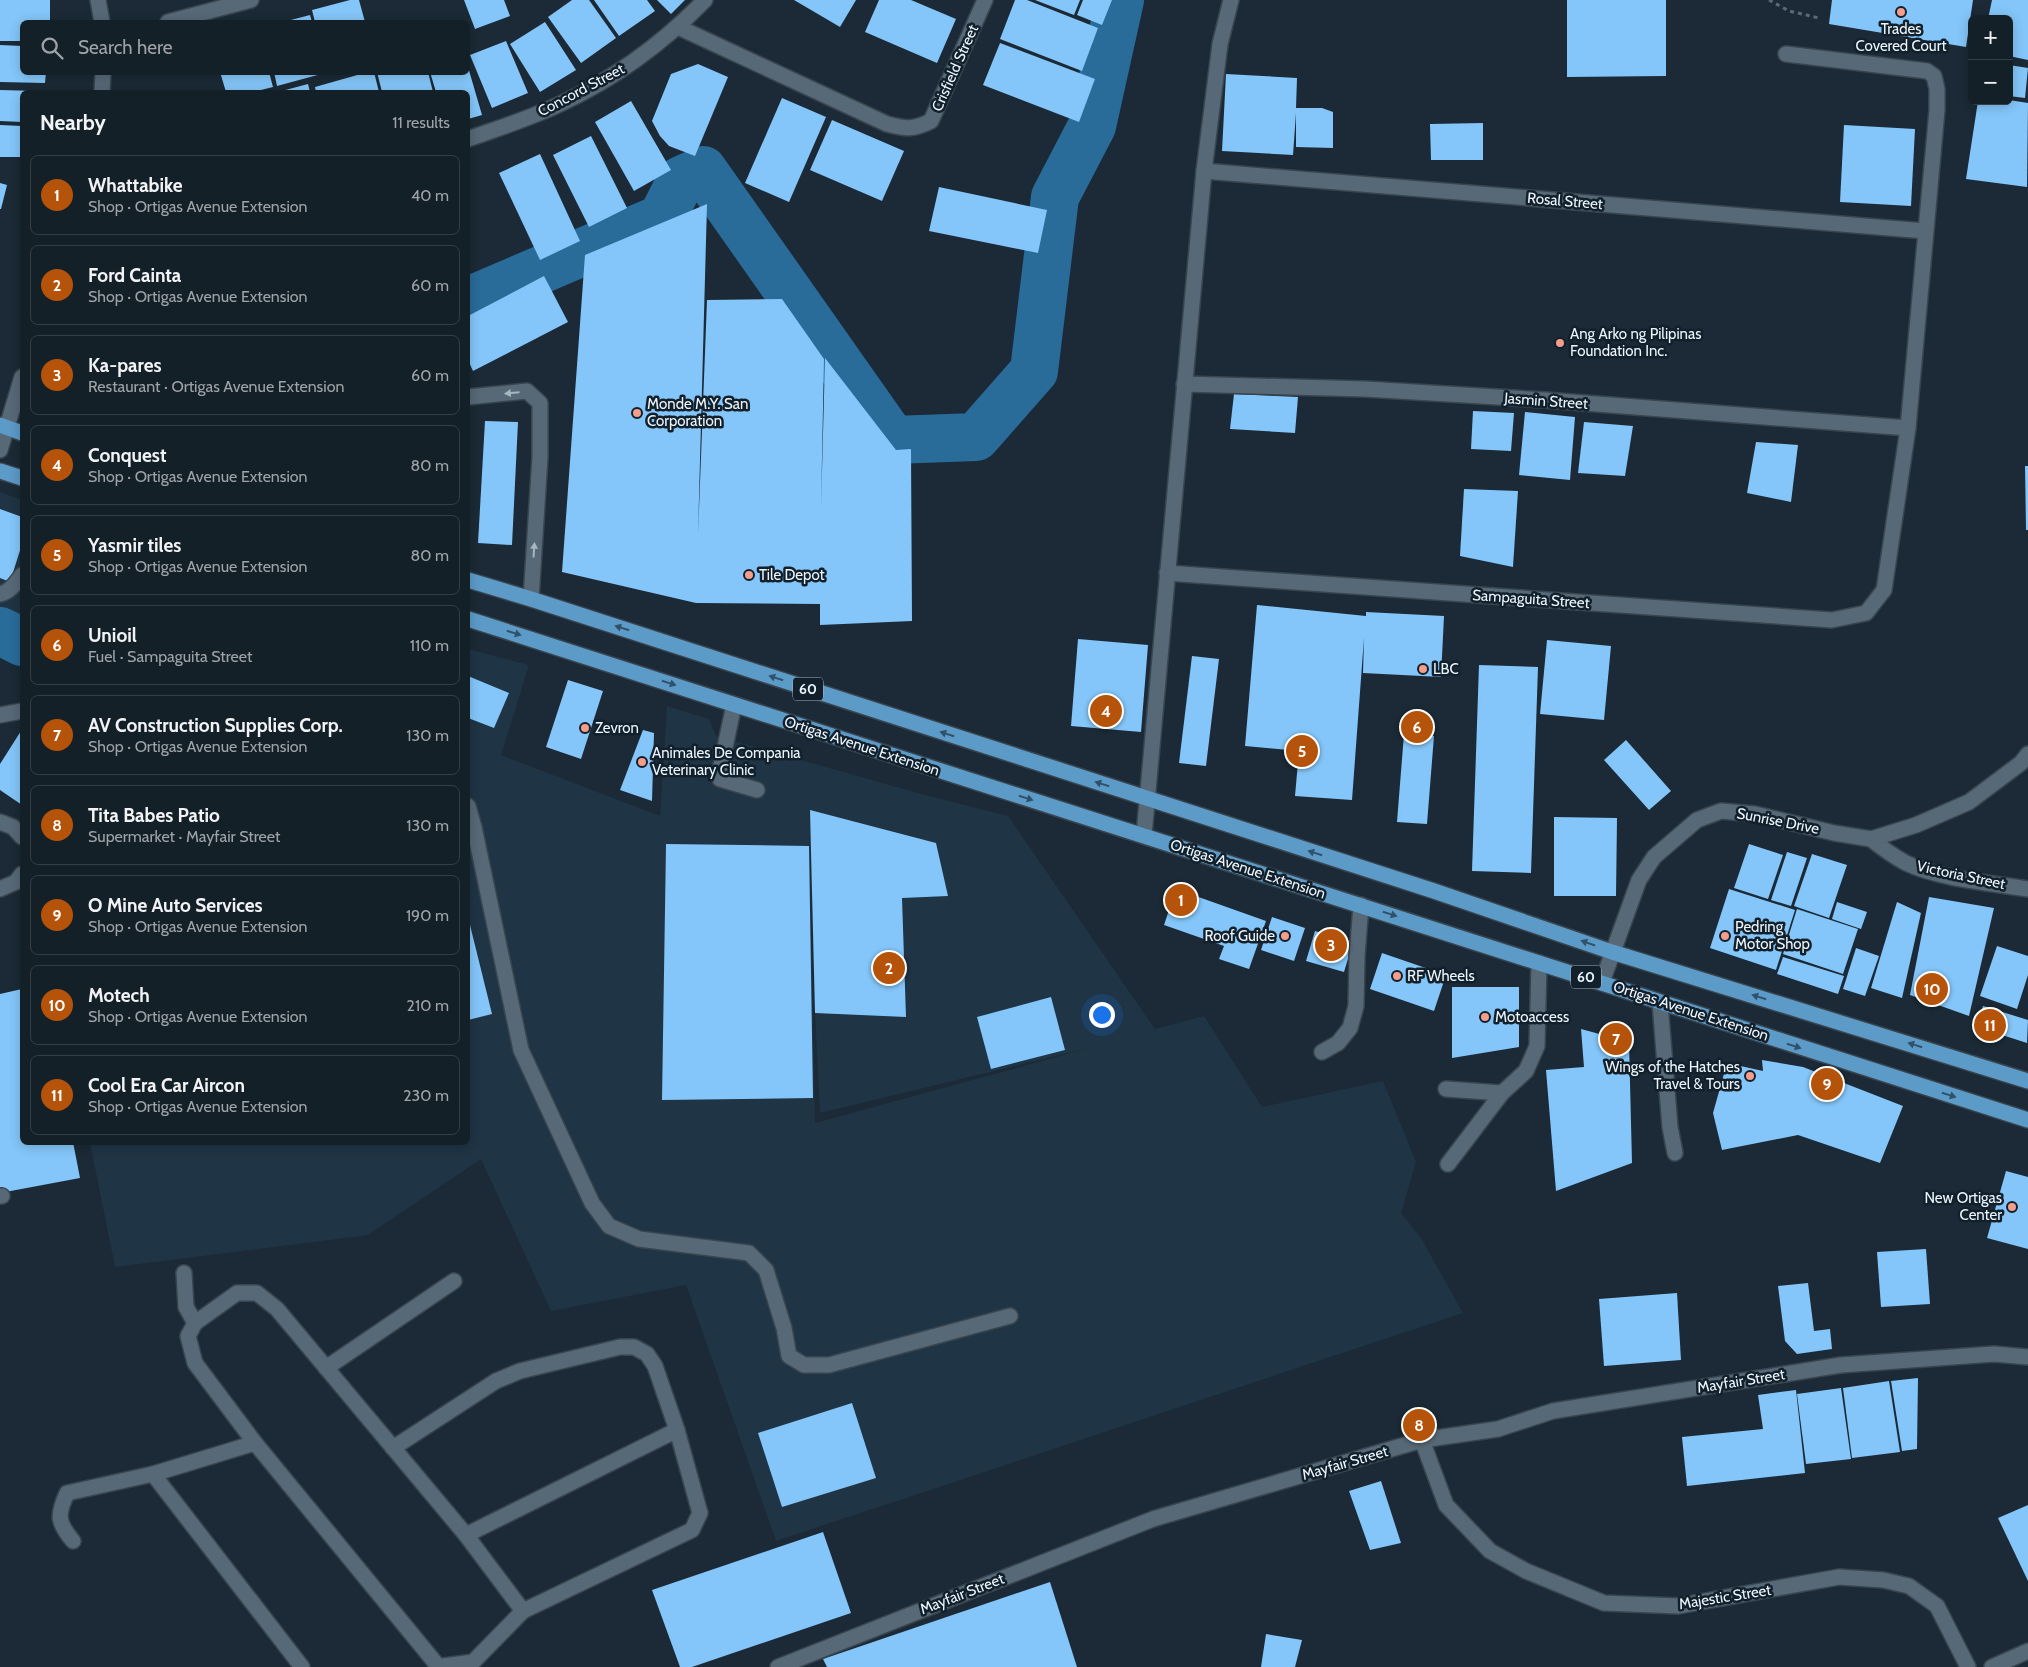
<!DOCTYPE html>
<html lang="en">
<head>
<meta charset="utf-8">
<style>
  :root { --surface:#142028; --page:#1d2830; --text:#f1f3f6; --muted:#9da3a8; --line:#333e45; --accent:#b45309 }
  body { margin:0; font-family:Cabin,sans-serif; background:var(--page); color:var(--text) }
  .controls { position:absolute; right:15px; top:15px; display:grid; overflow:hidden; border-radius:8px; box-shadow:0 2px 12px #0003 }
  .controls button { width:45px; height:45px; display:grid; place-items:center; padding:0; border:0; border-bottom:1px solid var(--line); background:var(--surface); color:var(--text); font:25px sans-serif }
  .you { position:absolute; left:1101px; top:1014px; width:18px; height:18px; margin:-12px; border:4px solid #fff; border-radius:50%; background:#1a73e8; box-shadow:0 0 0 8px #1a73e833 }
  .badge { display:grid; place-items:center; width:32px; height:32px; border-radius:50%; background:var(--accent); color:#fff; font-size:16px; font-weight:700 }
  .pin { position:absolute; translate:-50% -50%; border:2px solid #fff; box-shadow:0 1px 5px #0006 }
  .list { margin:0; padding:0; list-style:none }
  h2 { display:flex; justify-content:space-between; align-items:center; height:65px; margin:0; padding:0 20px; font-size:21px }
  h2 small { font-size:16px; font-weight:400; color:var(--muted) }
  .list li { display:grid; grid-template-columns:32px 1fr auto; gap:15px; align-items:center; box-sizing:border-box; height:80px; margin:0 10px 10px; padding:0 10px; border:1px solid var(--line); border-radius:8px }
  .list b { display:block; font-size:19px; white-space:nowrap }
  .list p { margin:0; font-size:16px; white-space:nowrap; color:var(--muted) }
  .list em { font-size:16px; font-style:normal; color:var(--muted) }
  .icon { flex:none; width:28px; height:28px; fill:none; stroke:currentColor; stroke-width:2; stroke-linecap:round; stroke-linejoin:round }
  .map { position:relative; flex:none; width:2028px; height:1667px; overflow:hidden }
  .search { position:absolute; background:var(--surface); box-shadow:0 2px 12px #0003; left:20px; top:20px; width:450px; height:55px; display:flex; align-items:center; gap:12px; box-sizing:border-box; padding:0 18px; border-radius:8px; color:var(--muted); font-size:19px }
  .panel { position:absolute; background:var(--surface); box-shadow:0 2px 12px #0003; left:20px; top:90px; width:450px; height:1055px; border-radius:8px }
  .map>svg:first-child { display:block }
  .built { fill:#1f3444; fill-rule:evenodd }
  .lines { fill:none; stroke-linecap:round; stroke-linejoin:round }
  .river { stroke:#296b99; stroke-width:48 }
  .building { fill:#84c6f9 }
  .minor-casing { stroke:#38454e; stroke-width:18 }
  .major-casing { stroke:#38454e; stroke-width:18 }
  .path { stroke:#5d6a75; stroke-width:3; stroke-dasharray:4 4; stroke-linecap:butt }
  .minor { stroke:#576876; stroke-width:15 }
  .major { stroke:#5c9ac8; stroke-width:15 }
  .oneway { fill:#a8b6c0 }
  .oneway2 { fill:#30516a }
  .poi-dot { fill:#f49d8b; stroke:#12202c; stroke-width:2 }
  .labels { text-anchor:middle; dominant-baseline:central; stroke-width:5; stroke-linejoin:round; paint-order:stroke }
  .shield { fill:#12202c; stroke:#aab5be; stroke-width:1 }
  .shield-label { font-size:14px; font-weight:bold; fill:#ebf5fd }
  .poi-label { font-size:15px; fill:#ebf5fd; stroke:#12202c; text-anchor:start }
  .street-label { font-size:15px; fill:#ebf5fd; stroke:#12202c }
</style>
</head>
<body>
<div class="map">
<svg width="2028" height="1667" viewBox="0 0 2028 1667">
  <rect width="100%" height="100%" fill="#1b2a36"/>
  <g class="built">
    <path d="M0,492L22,500V636L0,624Z"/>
    <path d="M468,649L529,665L501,755L660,816L667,706L709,719L716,736L925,795L1008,816L1155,1029L1204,1016L1262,1107L1383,1081L1416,1162L1401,1213L1421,1238L1463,1313L776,1541L686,1285L551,1311L481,1159L368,1235L115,1267L90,1143L468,1142ZM809,807L815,1013L820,1113L1089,1048L815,1123Z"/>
  </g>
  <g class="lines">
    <g class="river">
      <path d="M468,301L662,218L681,180L703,170L893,440L976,437L1034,371L1055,197L1092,126L1120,0"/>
      <path d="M0,631L22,642"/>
    </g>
  </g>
  <g class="building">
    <path d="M0,0H50V22H22V41H0Z"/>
    <path d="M350,0H359L365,22H315L312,10Z"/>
    <path d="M464,0H504L510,16L475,29Z"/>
    <path d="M572,0H589L616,38L581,63L548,17Z"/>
    <path d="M594,0H647L655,11L619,36Z"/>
    <path d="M657,0H685L671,14Z"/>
    <path d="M794,0H856L840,27Z"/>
    <path d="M879,0H911L956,19L937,63L865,32Z"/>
    <path d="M1015,0H1027L1098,28L1082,71L1000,39Z"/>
    <path d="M1035,0H1080L1074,15Z"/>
    <path d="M1083,0H1112L1102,25L1077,15Z"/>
    <path d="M1567,0H1666V76L1567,77Z"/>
    <path d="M1832,0H1973L1966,47L1829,24Z"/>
    <path d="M1992,0H2028V60L2009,56V19H1988Z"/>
    <path d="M310,15L312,22H283Z"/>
    <path d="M545,22L576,70L540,92L510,44Z"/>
    <path d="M506,41L528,93L492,108L470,55Z"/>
    <path d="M1000,43L1095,79L1079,122L983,85Z"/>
    <path d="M0,45L22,46V72H46L45,83L0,82Z"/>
    <path d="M698,64L728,77L695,156L669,146L660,136L652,121L671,74Z"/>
    <path d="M2009,65L2028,68L2025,98L2009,96Z"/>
    <path d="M468,67L482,115L468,119V92H436L430,72H468Z"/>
    <path d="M220,72H269L273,87L253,92H226Z"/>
    <path d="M274,72H325V73L277,86Z"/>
    <path d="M368,72H374L379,92H316L315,87Z"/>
    <path d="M377,72H428L433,92H382Z"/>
    <path d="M1226,74L1297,78L1296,108H1322L1333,112V148L1296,147V113L1293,155L1222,151Z"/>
    <path d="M308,84L310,92H278Z"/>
    <path d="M0,90L37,91V92H22V122L0,121Z"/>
    <path d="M782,98L826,117L789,202L745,183Z"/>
    <path d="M2009,100L2028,103L2027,187L1966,179L1978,101Z"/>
    <path d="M631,101L671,170L634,191L595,122Z"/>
    <path d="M832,120L904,151L882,201L810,170Z"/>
    <path d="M1483,123V160H1431L1430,124Z"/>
    <path d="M0,125L22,126V157H0Z"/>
    <path d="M1844,125L1915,129L1911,206L1840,202Z"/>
    <path d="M591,136L627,208L589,227L553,155Z"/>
    <path d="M540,154L580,241L540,260L499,173Z"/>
    <path d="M0,183L7,185L1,209H0Z"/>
    <path d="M939,187L1047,210L1038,253L929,231Z"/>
    <path d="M707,204L698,535L707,300L782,299L824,359L821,509L825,358L896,450L911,449L912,621L820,625V604L696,603L562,572L585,255Z"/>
    <path d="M544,276L568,322L473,371L468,360V316Z"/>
    <path d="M1234,394L1298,397L1295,433L1230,429Z"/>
    <path d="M1473,411L1514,413L1511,451L1471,449Z"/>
    <path d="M1525,412L1575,417L1570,480L1519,475Z"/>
    <path d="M485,421L518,422L512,545L478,543Z"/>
    <path d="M1584,422L1633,426L1625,476L1578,473Z"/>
    <path d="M1756,442L1798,445L1791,502L1747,493Z"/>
    <path d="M2025,466H2028V530H2026Z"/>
    <path d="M1464,489L1518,491L1513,567L1460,556Z"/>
    <path d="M0,509L22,517V544L10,582L0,578Z"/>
    <path d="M1257,605L1366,616V612L1444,616L1441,677L1363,673L1364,638L1352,800L1295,796L1299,751L1245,746Z"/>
    <path d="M1078,639L1148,645L1141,732L1071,726Z"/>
    <path d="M1547,640L1611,646L1604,720L1540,714Z"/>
    <path d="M1192,656L1219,659L1206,766L1179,763Z"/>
    <path d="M1479,665L1538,667L1531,873L1472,871Z"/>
    <path d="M468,676L509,693L494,728L468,718Z"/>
    <path d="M568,680L603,691L581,759L546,747Z"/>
    <path d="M643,730L654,733L652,801L620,790Z"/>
    <path d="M21,731L22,732V805L0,790V764Z"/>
    <path d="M1404,734L1434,736L1427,824L1397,822Z"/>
    <path d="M1626,740L1671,791L1649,810L1604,760Z"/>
    <path d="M810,810L936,843L948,896L902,898L906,1017L815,1013Z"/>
    <path d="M1554,817L1617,818L1616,896H1554Z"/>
    <path d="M666,844L809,846L813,1098L662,1100Z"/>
    <path d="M1749,844L1783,855L1768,899L1734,888Z"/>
    <path d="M1787,852L1807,858L1791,906L1771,900Z"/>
    <path d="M1812,854L1847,865L1829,918L1794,906Z"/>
    <path d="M1176,889L1266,921L1249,969L1219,959L1224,946L1164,925Z"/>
    <path d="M1729,889L1795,910L1776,970L1710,948Z"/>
    <path d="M1929,897L1994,908L1969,1016L1910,995Z"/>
    <path d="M1837,902L1867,912L1861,929L1832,919Z"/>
    <path d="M1897,902L1921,913L1902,998L1871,988Z"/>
    <path d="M1797,909L1858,929L1843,974L1783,954Z"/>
    <path d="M468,917L492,1014L468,1020Z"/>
    <path d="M1272,917L1305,928L1294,961L1261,950Z"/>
    <path d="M1315,931L1353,942L1344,972L1306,961Z"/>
    <path d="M1997,946L2028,956V975L2017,1009L1980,996Z"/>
    <path d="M1856,948L1879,956L1865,996L1843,989Z"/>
    <path d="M1382,953L1446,975L1434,1011L1370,989Z"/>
    <path d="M1783,957L1844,976L1838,994L1777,974Z"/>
    <path d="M1452,987H1519V1047L1452,1058Z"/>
    <path d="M22,989V1142H73L80,1178L0,1193V994Z"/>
    <path d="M1051,997L1065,1050L991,1069L977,1017Z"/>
    <path d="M1983,1006L2028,1020L2027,1043L1977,1027Z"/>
    <path d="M1581,1029L1629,1042L1632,1163L1556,1191L1546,1070L1584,1067Z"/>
    <path d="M1762,1060L1803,1067L1903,1106L1880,1163L1798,1135L1722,1150L1713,1113L1727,1063L1763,1071Z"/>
    <path d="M2006,1171L2028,1177V1249L1987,1238Z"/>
    <path d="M1926,1249L1930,1304L1881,1307L1877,1252Z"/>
    <path d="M1808,1283L1814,1331L1830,1329L1832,1349L1797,1354L1785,1341L1778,1286Z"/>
    <path d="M1677,1293L1681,1360L1604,1366L1599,1299Z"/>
    <path d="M1918,1378L1917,1449L1902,1451L1891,1381Z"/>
    <path d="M1889,1381L1900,1452L1852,1458L1843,1388Z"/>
    <path d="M1841,1388L1851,1459L1806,1464L1797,1394Z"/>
    <path d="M1796,1390L1805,1473L1687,1486L1682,1437L1763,1429L1758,1395Z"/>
    <path d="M852,1403L876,1478L782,1507L758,1433Z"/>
    <path d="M1381,1481L1401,1543L1370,1550L1349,1491Z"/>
    <path d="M2028,1505V1581L1998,1518Z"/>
    <path d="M823,1532L851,1613L692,1667H680L652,1590Z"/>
    <path d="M1050,1582L1077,1667H827L823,1659Z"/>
    <path d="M1266,1634L1302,1640L1295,1667H1261Z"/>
  </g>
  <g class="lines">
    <g class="minor-casing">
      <g id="minor">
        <path d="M98,0L102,22"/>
        <path d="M168,22L251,0"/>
        <path d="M678,27L887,124C906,129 913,130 931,121L985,0"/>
        <path d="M102,92L103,72"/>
        <path d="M468,139C499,128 531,118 560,104C614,79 664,42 705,0"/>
        <path d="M1204,171L1925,231"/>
        <path d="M1184,384L1365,389L1545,400L1908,428"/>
        <path d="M468,397L527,391L540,403V457L531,599"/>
        <path d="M0,450L22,377"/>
        <path d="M1167,573L1832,620L1866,613L1884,590L1908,428L1937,110V89L1934,76L1927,71L1786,54"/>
        <path d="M0,594C10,592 16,583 22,575"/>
        <path d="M734,705L719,775L720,779L757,790"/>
        <path d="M0,715L22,711"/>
        <path d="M468,806L474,827L521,1050L592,1203L609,1226L639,1239L749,1253L766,1270L784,1328L789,1356L804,1365H829L1010,1316"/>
        <path d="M0,822L13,827L22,837"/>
        <path d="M1144,835L1204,171L1220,44L1231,0"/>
        <path d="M1871,839C1882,848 1893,856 1906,863C1939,879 1991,883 2028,889"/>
        <path d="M0,889L16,882L22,874"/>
        <path d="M1602,982L1639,880L1654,857L1697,820L1721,811L1755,814L1834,833L1871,839L1916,825L1969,802L2021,763L2028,754"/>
        <path d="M1660,1003L1670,1127L1675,1153"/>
        <path d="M1322,1052L1338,1043L1350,1028L1356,1006L1357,956L1361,905"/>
        <path d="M1446,1089L1502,1093"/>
        <path d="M1448,1164L1502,1093L1526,1071L1537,1046L1539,963"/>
        <path d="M0,1196H2"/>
        <path d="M184,1273L186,1307L195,1323L188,1336L195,1363L255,1443L438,1666"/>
        <path d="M195,1323L237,1293H257L277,1309L466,1535L523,1611"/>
        <path d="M326,1368L454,1281"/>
        <path d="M1422,1440L1446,1505L1490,1551L1526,1571L1604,1603L1678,1606L1839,1577L1883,1580L1909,1586L1937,1606L1968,1667"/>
        <path d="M393,1448L496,1381L520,1371L620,1347H634L647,1354L655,1366L677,1430L700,1513L692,1530L523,1611L473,1662L436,1667"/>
        <path d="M153,1474L302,1667"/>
        <path d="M466,1535L677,1430"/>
        <path d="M73,1541C57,1522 57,1515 67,1493L153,1474L255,1443"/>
        <path d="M778,1667L1153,1519L1422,1440L1498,1429L1553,1411L1841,1365L1994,1354L2028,1357"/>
        <path d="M1992,1667L2028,1651"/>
      </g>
    </g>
    <g class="major-casing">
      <g id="major">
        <path d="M0,425L22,433"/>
        <path d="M0,471L22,478"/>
        <path d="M468,580L531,599L1434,891L1612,952L2028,1081"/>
        <path d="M468,619L2028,1120"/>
      </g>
    </g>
    <path class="path" d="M1769,0L1789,11L1819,18"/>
    <use href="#minor" class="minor"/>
    <use href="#major" class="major"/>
  </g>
  <defs><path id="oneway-solid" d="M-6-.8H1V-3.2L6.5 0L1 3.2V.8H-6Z" transform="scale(1.25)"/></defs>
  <g class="oneway">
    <use href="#oneway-solid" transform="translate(512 393) rotate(175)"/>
    <use href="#oneway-solid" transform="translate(534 550) rotate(-86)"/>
  </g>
  <g class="oneway2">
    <use href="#oneway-solid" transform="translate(622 628) rotate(-162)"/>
    <use href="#oneway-solid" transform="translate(514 633) rotate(17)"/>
    <use href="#oneway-solid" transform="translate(776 678) rotate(-162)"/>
    <use href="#oneway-solid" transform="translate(669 683) rotate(18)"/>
    <use href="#oneway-solid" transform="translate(947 734) rotate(-162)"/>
    <use href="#oneway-solid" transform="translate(1102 784) rotate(-162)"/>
    <use href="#oneway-solid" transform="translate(1026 798) rotate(18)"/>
    <use href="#oneway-solid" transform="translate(1315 853) rotate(-162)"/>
    <use href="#oneway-solid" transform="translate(1390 914) rotate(18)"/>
    <use href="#oneway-solid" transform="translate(1588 943) rotate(-161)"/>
    <use href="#oneway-solid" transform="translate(1759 997) rotate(-163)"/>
    <use href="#oneway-solid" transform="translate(1915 1045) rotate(-163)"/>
    <use href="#oneway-solid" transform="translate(1794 1046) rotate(18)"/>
    <use href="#oneway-solid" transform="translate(1949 1095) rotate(18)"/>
  </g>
  <g class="poi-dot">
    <circle cx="1901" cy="12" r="5"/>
    <circle cx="1560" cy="343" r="5"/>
    <circle cx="637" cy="413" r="5"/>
    <circle cx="749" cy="575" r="5"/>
    <circle cx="1423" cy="669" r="5"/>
    <circle cx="585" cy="728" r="5"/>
    <circle cx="642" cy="762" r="5"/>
    <circle cx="1285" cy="936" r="5"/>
    <circle cx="1725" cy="936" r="5"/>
    <circle cx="1397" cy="976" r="5"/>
    <circle cx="1485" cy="1017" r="5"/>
    <circle cx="1750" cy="1076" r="5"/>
    <circle cx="2012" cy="1207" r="5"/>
  </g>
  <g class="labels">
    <g class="shield">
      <rect x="793" y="677.5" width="30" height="23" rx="4"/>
      <rect x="1571" y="965.5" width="30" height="23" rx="4"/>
    </g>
    <g class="shield-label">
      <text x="808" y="689">60</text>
      <text x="1586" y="977">60</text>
    </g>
    <g class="poi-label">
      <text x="1901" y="29" text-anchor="middle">Trades<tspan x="1901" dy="17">Covered Court</tspan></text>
      <text x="1570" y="334">Ang Arko ng Pilipinas<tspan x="1570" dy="17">Foundation Inc.</tspan></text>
      <text x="647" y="404">Monde M.Y. San<tspan x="647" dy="17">Corporation</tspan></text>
      <text x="759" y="575">Tile Depot</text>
      <text x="1433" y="669">LBC</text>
      <text x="595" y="728">Zevron</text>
      <text x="652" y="753">Animales De Compania<tspan x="652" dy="17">Veterinary Clinic</tspan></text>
      <text x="1735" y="927">Pedring<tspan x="1735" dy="17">Motor Shop</tspan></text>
      <text x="1275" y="936" text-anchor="end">Roof Guide</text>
      <text x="1407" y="976">RF Wheels</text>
      <text x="1495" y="1017">Motoaccess</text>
      <text x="1740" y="1067" text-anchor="end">Wings of the Hatches<tspan x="1740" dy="17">Travel &amp; Tours</tspan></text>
      <text x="2002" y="1198" text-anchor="end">New Ortigas<tspan x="2002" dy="17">Center</tspan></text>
    </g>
    <g class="street-label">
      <text transform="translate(955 68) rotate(-66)">Crisfield Street</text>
      <text transform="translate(581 90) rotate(-28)">Concord Street</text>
      <text transform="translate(1565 201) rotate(5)">Rosal Street</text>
      <text transform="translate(1546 401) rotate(4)">Jasmin Street</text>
      <text transform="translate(1531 599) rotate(4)">Sampaguita Street</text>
      <text transform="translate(862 746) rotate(18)">Ortigas Avenue Extension</text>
      <text transform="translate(1778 821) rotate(11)">Sunrise Drive</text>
      <text transform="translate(1248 869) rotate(18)">Ortigas Avenue Extension</text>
      <text transform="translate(1961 875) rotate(12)">Victoria Street</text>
      <text transform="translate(1691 1011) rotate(18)">Ortigas Avenue Extension</text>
      <text transform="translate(1741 1381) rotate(-9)">Mayfair Street</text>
      <text transform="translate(1345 1463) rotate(-16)">Mayfair Street</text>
      <text transform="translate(962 1594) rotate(-21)">Mayfair Street</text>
      <text transform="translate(1725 1597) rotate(-9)">Majestic Street</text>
    </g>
  </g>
</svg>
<div class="controls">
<button>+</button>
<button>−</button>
</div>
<div class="you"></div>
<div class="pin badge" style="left:1181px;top:900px">1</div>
<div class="pin badge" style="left:889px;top:968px">2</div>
<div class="pin badge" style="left:1331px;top:945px">3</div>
<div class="pin badge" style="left:1106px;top:711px">4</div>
<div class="pin badge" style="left:1302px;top:751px">5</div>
<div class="pin badge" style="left:1417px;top:727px">6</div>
<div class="pin badge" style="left:1616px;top:1039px">7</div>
<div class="pin badge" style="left:1419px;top:1425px">8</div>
<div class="pin badge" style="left:1827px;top:1084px">9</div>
<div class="pin badge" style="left:1932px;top:989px">10</div>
<div class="pin badge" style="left:1990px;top:1025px">11</div>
<div class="search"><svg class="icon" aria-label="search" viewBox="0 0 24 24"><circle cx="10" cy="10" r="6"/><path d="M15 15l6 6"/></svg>Search here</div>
<section class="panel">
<h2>Nearby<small>11 results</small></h2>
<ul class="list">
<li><span class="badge">1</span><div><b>Whattabike</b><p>Shop · Ortigas Avenue Extension</p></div><em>40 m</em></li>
<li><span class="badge">2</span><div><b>Ford Cainta</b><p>Shop · Ortigas Avenue Extension</p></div><em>60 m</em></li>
<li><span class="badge">3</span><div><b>Ka-pares</b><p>Restaurant · Ortigas Avenue Extension</p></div><em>60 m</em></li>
<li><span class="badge">4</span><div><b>Conquest</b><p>Shop · Ortigas Avenue Extension</p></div><em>80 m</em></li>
<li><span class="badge">5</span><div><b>Yasmir tiles</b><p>Shop · Ortigas Avenue Extension</p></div><em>80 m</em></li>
<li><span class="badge">6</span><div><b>Unioil</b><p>Fuel · Sampaguita Street</p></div><em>110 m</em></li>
<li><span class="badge">7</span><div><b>AV Construction Supplies Corp.</b><p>Shop · Ortigas Avenue Extension</p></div><em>130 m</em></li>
<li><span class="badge">8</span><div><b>Tita Babes Patio</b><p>Supermarket · Mayfair Street</p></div><em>130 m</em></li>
<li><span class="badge">9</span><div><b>O Mine Auto Services</b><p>Shop · Ortigas Avenue Extension</p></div><em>190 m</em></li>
<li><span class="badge">10</span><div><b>Motech</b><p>Shop · Ortigas Avenue Extension</p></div><em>210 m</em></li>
<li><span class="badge">11</span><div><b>Cool Era Car Aircon</b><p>Shop · Ortigas Avenue Extension</p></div><em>230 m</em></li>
</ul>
</section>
</div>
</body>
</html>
